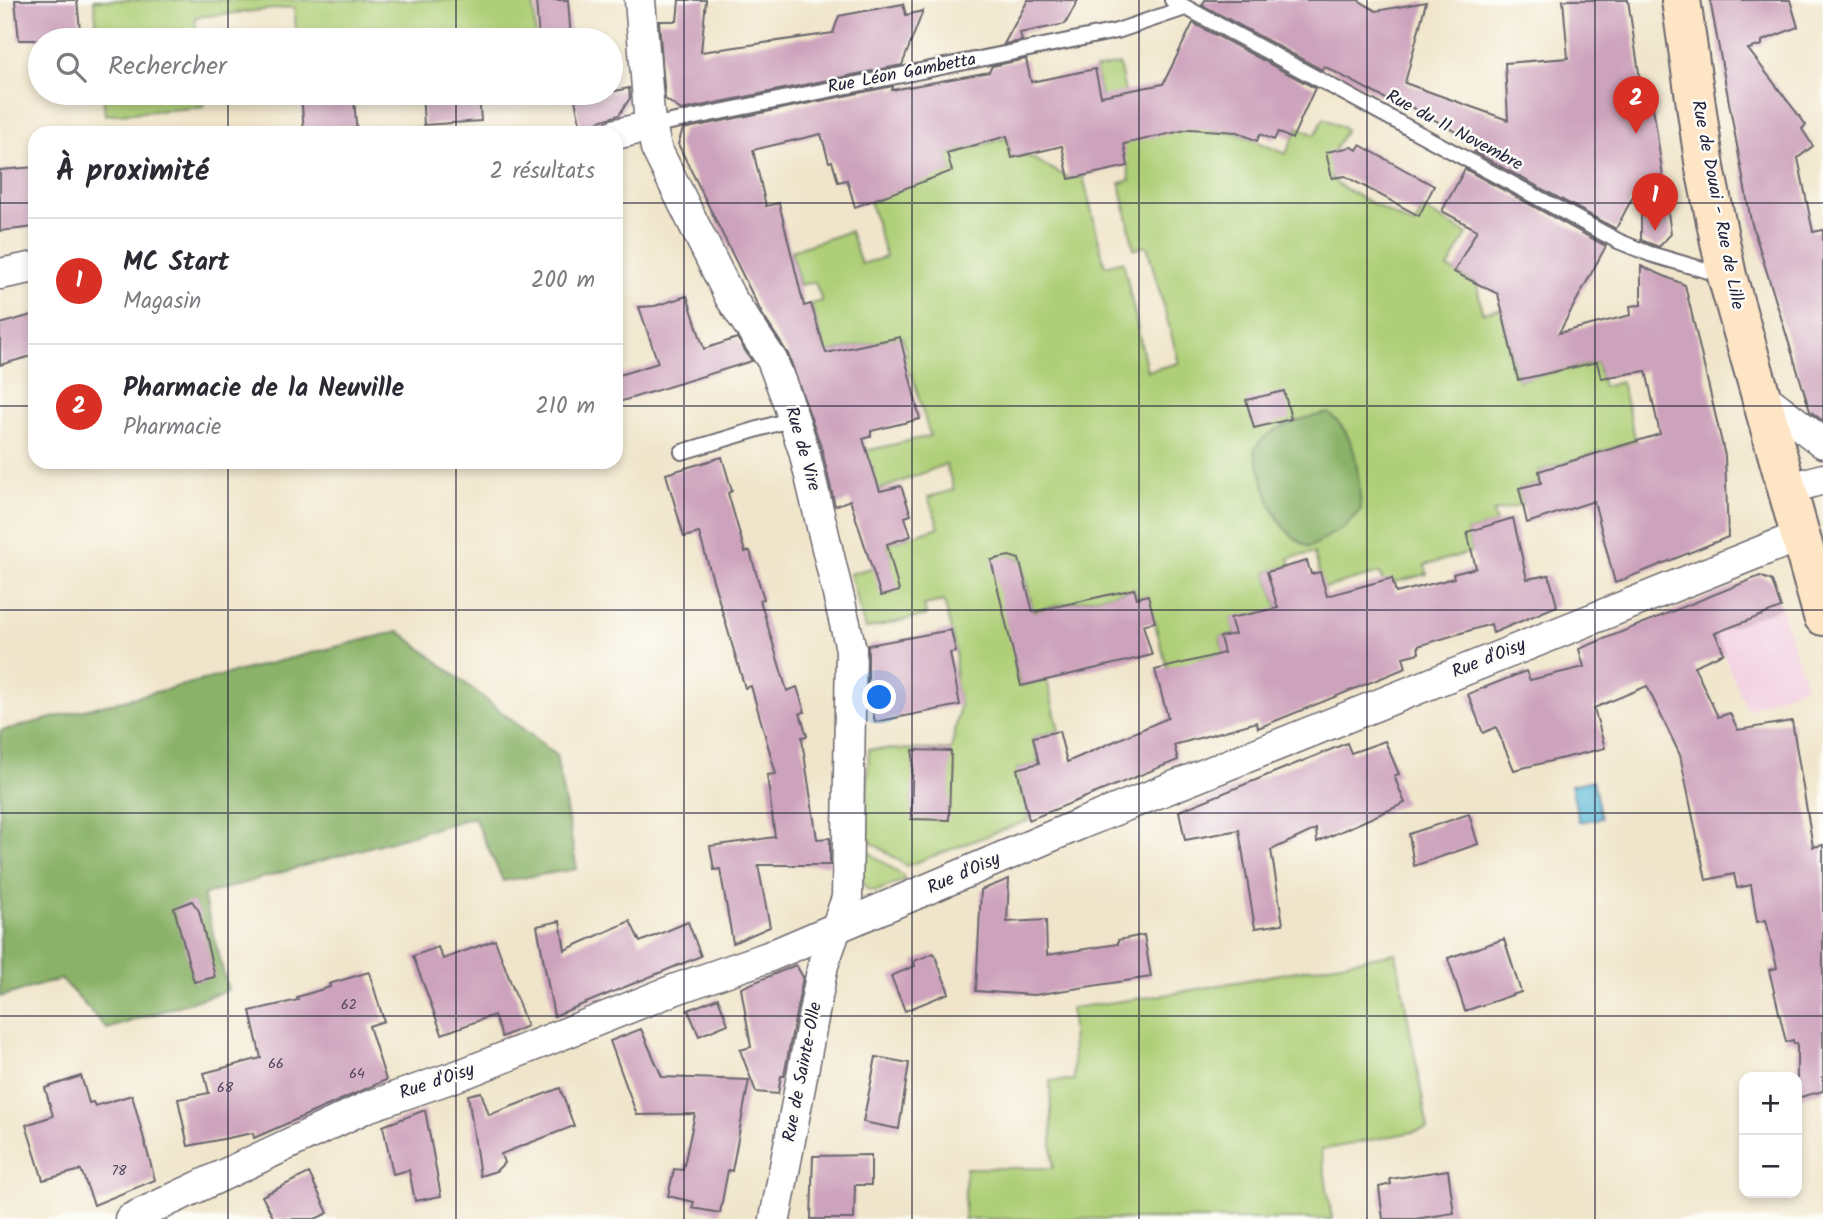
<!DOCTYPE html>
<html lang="fr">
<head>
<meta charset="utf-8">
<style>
  :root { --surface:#fff; --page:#f7f7f7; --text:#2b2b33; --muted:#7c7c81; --line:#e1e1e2; --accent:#d93025 }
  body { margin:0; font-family:Kalam,sans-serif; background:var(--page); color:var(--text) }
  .controls { position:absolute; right:21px; bottom:21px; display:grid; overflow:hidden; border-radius:14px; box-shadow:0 4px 10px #0003 }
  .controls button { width:63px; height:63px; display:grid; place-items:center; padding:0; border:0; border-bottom:2px solid var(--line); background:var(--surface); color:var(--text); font:35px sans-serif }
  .you { position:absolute; left:880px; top:698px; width:24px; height:24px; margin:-18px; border:5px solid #fff; border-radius:50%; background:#1a73e8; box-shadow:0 0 0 10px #1a73e833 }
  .badge { display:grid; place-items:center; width:46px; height:46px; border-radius:50%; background:var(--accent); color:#fff; font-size:23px; font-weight:700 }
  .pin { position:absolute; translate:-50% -58px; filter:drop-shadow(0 2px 4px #0008) }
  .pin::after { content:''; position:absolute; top:37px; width:24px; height:21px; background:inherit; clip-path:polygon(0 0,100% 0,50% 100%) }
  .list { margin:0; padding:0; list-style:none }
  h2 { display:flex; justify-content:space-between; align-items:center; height:91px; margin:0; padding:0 28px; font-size:30px }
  h2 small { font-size:23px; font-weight:400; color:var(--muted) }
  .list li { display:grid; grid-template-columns:46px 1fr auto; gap:21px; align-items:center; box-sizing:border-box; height:126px; padding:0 28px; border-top:2px solid var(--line) }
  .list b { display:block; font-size:26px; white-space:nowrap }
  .list p { margin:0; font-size:23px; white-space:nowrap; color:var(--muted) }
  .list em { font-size:23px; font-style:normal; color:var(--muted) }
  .icon { flex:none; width:38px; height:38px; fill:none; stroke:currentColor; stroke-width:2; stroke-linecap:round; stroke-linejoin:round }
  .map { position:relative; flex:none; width:1823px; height:1219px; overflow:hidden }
  .search { position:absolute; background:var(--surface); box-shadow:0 4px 10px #0003; left:28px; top:28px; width:595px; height:77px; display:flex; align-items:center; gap:18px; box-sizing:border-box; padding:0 24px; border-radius:38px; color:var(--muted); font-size:26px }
  .panel { position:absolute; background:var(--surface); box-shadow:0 4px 10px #0003; left:28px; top:126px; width:595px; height:343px; border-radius:21px }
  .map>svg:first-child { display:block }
  .built { fill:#f2cfe1 }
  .green { fill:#aecf77; stroke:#687859; stroke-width:2 }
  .forest { fill:#8ab268; stroke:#566a52; stroke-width:2 }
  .water { fill:#58b8d7; stroke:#3d6d89; stroke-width:2 }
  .building { fill:#cda2bc }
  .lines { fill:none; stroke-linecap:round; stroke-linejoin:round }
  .service-casing { stroke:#6a666d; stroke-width:18 }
  .minor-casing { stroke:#6a666d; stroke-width:33 }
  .secondary-casing { stroke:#6a666d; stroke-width:42 }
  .service { stroke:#fff; stroke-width:14 }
  .minor { stroke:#fff; stroke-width:30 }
  .secondary { stroke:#fde5c5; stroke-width:38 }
  .grid { fill:none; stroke:#22223b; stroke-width:2; stroke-opacity:0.55 }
  .labels { text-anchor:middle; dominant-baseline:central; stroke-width:5; stroke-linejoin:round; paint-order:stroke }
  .number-label { font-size:14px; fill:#4d425b }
  .street-label { font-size:18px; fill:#22223b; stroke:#fdfcf7 }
</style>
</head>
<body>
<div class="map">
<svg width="1823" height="1219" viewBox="0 0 1823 1219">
  <rect width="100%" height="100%" fill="#fdfcf7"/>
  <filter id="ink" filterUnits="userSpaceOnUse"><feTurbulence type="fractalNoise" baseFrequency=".0143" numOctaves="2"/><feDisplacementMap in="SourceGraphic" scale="14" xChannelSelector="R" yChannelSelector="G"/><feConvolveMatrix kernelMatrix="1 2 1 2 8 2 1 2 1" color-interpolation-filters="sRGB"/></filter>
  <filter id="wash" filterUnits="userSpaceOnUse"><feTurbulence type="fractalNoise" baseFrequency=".00686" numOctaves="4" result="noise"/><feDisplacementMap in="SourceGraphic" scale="28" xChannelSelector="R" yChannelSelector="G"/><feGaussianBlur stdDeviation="1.57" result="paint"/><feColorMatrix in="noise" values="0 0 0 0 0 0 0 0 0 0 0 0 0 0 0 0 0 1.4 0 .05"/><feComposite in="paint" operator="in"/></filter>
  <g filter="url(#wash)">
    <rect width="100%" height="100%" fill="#f0e5ca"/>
    <path class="built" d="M1760,576L1772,581L1806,685L1747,710L1701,600Z"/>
    <g class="green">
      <path d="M94,0H533L536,40H297L294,7L195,17L197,40H98Z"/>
      <path d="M1119,64L1134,134L1199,88L1209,130L1234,132L1286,154L1298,127L1315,135L1324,118L1346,129L1334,151L1332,178L1338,185L1414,226L1423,209L1467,234L1448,268L1477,284L1482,312L1501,309L1518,380L1597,362L1603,387L1621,382L1636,441L1539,471L1541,483L1519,488L1523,505L1493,512L1496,524L1467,532L1472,552L1425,565L1427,574L1384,585L1380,573L1324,588L1314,553L1289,558L1291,565L1267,572L1287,641L1231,619L1235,634L1220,637L1224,653L1198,660L1171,681L1147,596L1137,598L1134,589L1033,611L1021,559L1009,556L1015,667L1020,686L1047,680L1059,731L1033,737L1039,763L1017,769L1029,820L907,866L865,838L869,749L951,750L960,705L955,682L956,652L944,601L924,605L926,615L865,629L850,574L891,562L887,544L939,527L928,497L954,490L946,464L879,490L861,452L930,436L912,374L870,384L863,365L907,355L902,337L826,353L811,304L822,301L815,282L800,285L791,251L850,231L861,264L886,257L870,202L879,199L876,191L952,171L947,155L1007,138L1012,158L1026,155L1069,178L1083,176L1105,266L1123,261L1147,371L1179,363L1147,246L1134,249L1120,183L1130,180L1127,163L1116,164L1095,69Z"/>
      <path d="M103,93H202L204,107L105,115Z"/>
      <path d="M867,851L903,876L904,880L877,891L867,889L862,879V853Z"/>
      <path d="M1396,953L1428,1129L1321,1150L1332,1219H964L966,1168H1053L1050,1081L1074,1080L1071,1008L1170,994Z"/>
    </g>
    <g class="forest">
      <path d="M1329,413C1360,439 1357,471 1361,509L1346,526L1310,547C1272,532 1265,486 1254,450C1268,426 1303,418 1329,413Z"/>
      <path d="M399,631L556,755L577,869L503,881L474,817L203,895L228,990L107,1029L61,979L0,997V731Z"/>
    </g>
    <path class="water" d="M1593,780L1601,818L1579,822L1571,785Z"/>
    <g id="blocks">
      <g class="building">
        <path d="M15,0H77L81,40H19Z"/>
        <path d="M536,0H568L571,40H539Z"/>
        <path d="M679,0H706L701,52L833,33L839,16L903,4L906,15L923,11L902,65L681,110L665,99L659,21H677Z"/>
        <path d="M1028,0H1078L1065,24L1020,33L1022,41L1004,44Z"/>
        <path d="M1205,0H1358L1376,11L1426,2L1405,83L1508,120L1505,63L1568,58L1563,0H1628L1641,86L1650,85L1671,234L1659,247L1641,240V181L1616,229L1474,152L1479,144L1400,101L1399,106L1324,66L1322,70L1202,5Z"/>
        <path d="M1710,0H1790L1798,27L1762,41V45L1748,49L1806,125L1802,129L1813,146L1798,158L1813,232L1823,230V421L1810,411L1751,221Z"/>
        <path d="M1193,23L1315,88L1292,139L1278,132L1274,140L1260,134L1257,141L1237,132L1190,129L1124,144L1128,166L1069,179L1062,146L1012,158L1007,136L947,153L952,171L855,207L847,180L838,182L832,161L829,162L821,134L753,150L766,206L779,203L804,306L811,304L826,353L900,337L920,419L871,431V436L863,439L880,491L901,486L911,515L905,517L911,536L887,544L899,591L881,596L850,500L835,506L821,446L788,354L762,314L678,144L683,129L893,86L892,90L989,72L992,66L1026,59L1031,82L1095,69L1101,96L1163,84Z"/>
        <path d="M629,88L630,98L619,115L581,127L575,100Z"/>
        <path d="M301,93H345V101L354,100L357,133H304Z"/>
        <path d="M422,93H479L481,121L424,125Z"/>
        <path d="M1360,145L1434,186L1419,216L1345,176L1332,178L1326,152L1352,147L1357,150Z"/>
        <path d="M35,167V227L0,231V170Z"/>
        <path d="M1465,169L1606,246L1559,333L1631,315L1630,306L1641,305V266L1685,285L1725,456L1728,537L1615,583L1594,501L1527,523L1519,488L1541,483L1539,471L1660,434L1646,371L1601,378L1597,362L1518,380L1498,294L1454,272L1477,230L1442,211Z"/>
        <path d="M687,296L704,349L737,338L752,361L616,403V376L658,363L639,307L655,306Z"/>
        <path d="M35,314V355L0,365V324Z"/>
        <path d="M1284,391L1291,419L1254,428L1246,400Z"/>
        <path d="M722,457L732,491L728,493L745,552L750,551L756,573L764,599L760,600L787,691L797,687L805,712L800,713L807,736L802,737L803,747L817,839L830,838V865H758L770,927L733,943L720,869L714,870L710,846L775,837L767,775L776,774L751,686L745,688L699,533L684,537L666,474Z"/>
        <path d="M1513,518L1527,579L1549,575L1557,606L1493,633L1491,624L1418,646L1419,653L1403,657L1406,668L1258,728L1257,722L1174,745L1178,760L1029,820L1017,769L1039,763L1033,737L1059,731L1067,762L1168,718L1155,670L1224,653L1220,637L1235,634L1230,618L1278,608L1267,572L1307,561L1311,574L1320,572L1327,596L1392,578L1396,593L1454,578L1453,574L1476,568L1467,532Z"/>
        <path d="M1009,556L1019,559L1033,612L1134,589L1137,598L1148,595L1155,622L1143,625L1152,655L1021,686L991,560Z"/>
        <path d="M1760,576L1772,581L1781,608L1715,633L1724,653L1694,666L1718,717L1730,713L1738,730L1792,721L1813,847L1823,845V1091L1797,1098V1043L1794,1044L1793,1040L1786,1042L1769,970L1777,968L1766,920L1757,922L1751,885L1737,888L1734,874L1706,880L1680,755L1647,686L1594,708L1605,748L1514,770L1496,727L1483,733L1468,694L1526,671L1530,680L1584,667L1579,649Z"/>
        <path d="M951,630L956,652L950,653L960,705L875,722L868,688V645Z"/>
        <path d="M1385,741L1399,774L1394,776L1405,803L1317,842L1316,829L1271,850L1283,924L1255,928L1239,830L1185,840L1179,811L1347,743L1351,753Z"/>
        <path d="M913,750L951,751L949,820L911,819Z"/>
        <path d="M1469,814L1478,844L1414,866L1409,834Z"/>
        <path d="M1009,879L1007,922L1046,920L1047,955L1118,944V940L1144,935L1151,977L1034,995L976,991L981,890Z"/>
        <path d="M192,901L199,911L215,977L194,982L174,908Z"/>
        <path d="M560,921L565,950L630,921L640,942L688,922L701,956L554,1016L537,926Z"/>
        <path d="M1504,939L1521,992L1465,1011L1448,958Z"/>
        <path d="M495,940L527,1026L502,1037L494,1015L442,1034L413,956L438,947L443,959Z"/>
        <path d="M934,953L949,993L905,1011L891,976L915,966L914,961Z"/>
        <path d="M796,965L803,977L784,1076H781L778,1094L756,1092L740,1050L751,1047L741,988Z"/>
        <path d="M369,972L384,1021L369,1026L386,1080L254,1138L253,1133L188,1146L178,1099L209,1093L204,1073L261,1058L250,1011L298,1000L297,997L330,987L329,984Z"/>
        <path d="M718,998L728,1024L699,1036L688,1010Z"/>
        <path d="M641,1029L662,1077L749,1080L732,1171L728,1170L720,1213L692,1208L694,1202L668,1196L674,1169L683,1170L695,1114L637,1115L610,1041Z"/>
        <path d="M876,1057L909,1063L899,1129L863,1122Z"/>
        <path d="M81,1076L89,1103L93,1102L95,1106L132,1095L155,1180L94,1205L81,1170L43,1180L26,1125L53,1116L45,1088Z"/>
        <path d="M560,1088L574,1126L501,1154L504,1163L496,1171L480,1176L468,1095L481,1092L489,1115Z"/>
        <path d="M425,1110L441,1196L415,1201L409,1170L393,1174L383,1126Z"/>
        <path d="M871,1155V1185H855L854,1219H811L813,1156Z"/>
        <path d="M1448,1170L1454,1213L1415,1219H1383L1379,1187L1391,1184L1390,1179Z"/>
        <path d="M309,1173L328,1213L315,1219H274L262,1196Z"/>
      </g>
    </g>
  </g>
  <g filter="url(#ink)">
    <use href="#blocks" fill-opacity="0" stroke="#6a666d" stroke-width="2"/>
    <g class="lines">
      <g class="service-casing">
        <g id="service">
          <path d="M1172,0L1618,241L1650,254L1722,275"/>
          <path d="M651,126L1117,31L1185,8"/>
          <path d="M682,452L795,418"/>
        </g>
      </g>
      <g class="minor-casing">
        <g id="minor">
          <path d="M640,0L649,114L656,148L730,297L772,360L787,399L804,451L851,649L847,898L823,965L775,1219"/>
          <path d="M616,134L651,126"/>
          <path d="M0,274L35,267"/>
          <path d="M1761,395L1823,443"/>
          <path d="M1788,489L1823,479"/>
          <path d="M130,1219L367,1107L465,1073L676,989L768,957L1080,824L1802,535"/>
        </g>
      </g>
      <g class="secondary-casing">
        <path id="secondary" d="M1681,0L1705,168L1727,276L1823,616"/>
      </g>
      <use href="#service" class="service"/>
      <use href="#minor" class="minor"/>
      <use href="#secondary" class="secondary"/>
    </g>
  </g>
  <path class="grid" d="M228,0V40M456,0V40M684,0V1219M912,0V1219M1139,0V1219M1367,0V1219M1595,0V1219M228,93V133M456,93V133M0,203H35M616,203H1823M0,406H35M616,406H1823M228,462V1219M456,462V1219M0,610H1823M0,813H1823M0,1016H1823"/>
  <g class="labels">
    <g class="number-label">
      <text x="349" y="1005">62</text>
      <text x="276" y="1064">66</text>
      <text x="357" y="1074">64</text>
      <text x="225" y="1088">68</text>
      <text x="119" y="1171">78</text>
    </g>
    <g class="street-label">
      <text transform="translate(902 74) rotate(-11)">Rue Léon Gambetta</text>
      <text transform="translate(1454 131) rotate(28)">Rue du 11 Novembre</text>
      <text transform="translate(1717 205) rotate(79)">Rue de Douai - Rue de Lille</text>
      <text transform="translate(802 449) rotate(74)">Rue de Vire</text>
      <text transform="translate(1489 659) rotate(-22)">Rue d'Oisy</text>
      <text transform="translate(964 874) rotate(-24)">Rue d'Oisy</text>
      <text transform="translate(803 1072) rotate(-79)">Rue de Sainte-Olle</text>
      <text transform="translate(437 1082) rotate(-19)">Rue d'Oisy</text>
    </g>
  </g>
</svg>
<div class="controls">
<button>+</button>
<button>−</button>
</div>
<div class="you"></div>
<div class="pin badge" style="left:1655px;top:231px">1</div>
<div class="pin badge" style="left:1636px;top:134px">2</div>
<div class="search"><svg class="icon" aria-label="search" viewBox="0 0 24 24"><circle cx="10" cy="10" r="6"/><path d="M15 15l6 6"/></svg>Rechercher</div>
<section class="panel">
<h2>À proximité<small>2 résultats</small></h2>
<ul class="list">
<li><span class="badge">1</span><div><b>MC Start</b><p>Magasin</p></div><em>200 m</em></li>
<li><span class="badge">2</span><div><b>Pharmacie de la Neuville</b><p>Pharmacie</p></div><em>210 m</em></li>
</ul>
</section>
</div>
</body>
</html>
